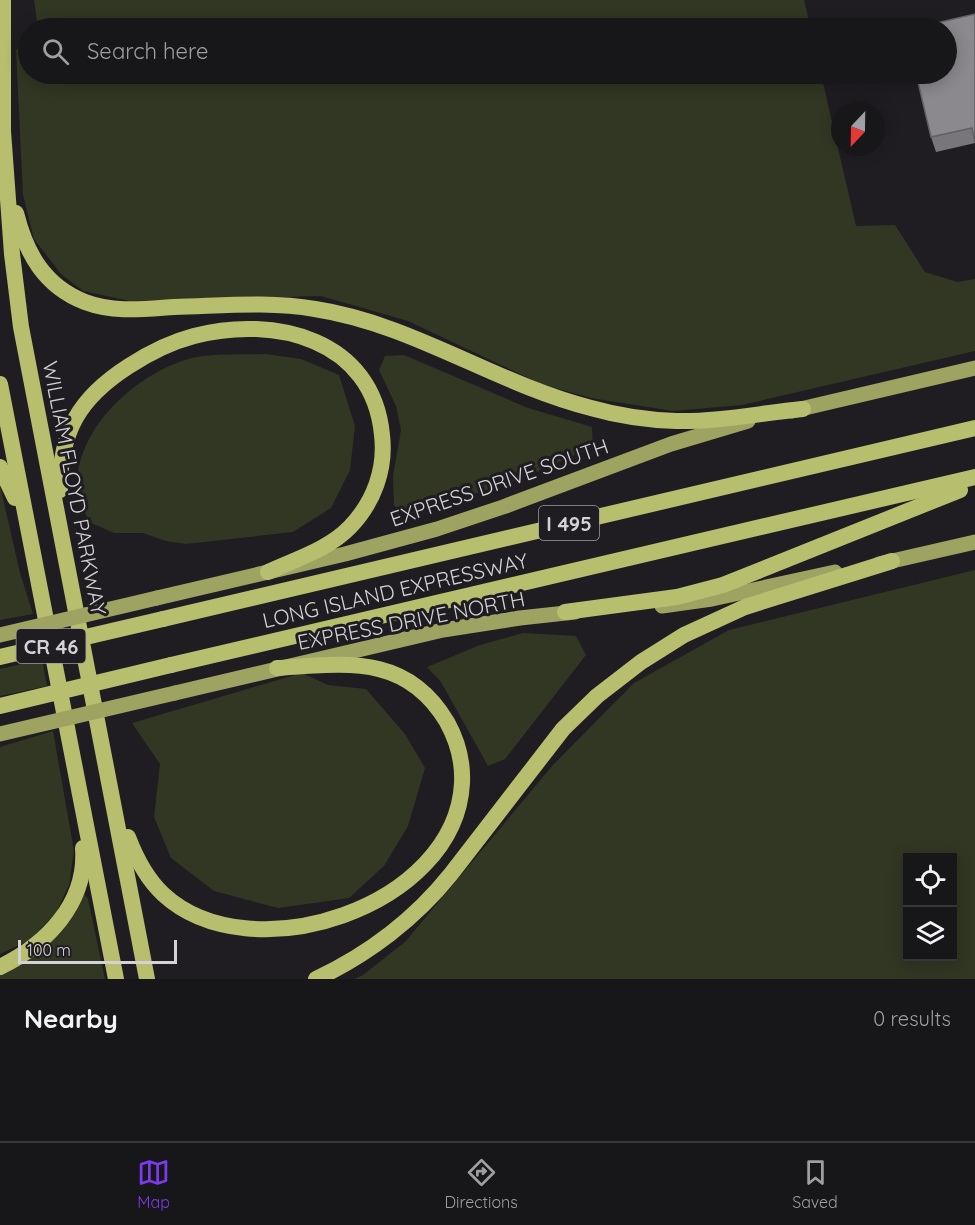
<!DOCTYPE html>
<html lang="en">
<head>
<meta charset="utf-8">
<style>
  :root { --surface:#171619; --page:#242326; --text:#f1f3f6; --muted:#9e9fa2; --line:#363538; --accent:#7c3aed }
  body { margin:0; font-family:Quicksand,sans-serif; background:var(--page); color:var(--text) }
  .controls { position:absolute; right:18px; bottom:18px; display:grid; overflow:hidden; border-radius:0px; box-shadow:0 3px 15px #0003 }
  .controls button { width:54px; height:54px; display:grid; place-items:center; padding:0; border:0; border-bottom:2px solid var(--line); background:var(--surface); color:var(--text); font:30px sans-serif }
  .compass { position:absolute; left:831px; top:102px; width:54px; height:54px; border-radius:50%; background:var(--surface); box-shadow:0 3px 15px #0003; rotate:202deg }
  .scale { position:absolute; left:18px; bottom:15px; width:159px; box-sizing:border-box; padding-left:6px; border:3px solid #d4d2d5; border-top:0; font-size:16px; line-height:21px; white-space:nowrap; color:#d4d2d5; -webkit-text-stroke:4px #1f1d21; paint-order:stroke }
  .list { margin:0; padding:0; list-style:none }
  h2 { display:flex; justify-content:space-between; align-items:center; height:78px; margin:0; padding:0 24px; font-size:26px }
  h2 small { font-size:20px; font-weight:400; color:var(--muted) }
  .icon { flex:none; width:33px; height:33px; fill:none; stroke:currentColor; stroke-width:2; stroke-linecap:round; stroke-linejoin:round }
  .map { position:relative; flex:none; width:975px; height:979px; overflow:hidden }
  .search { position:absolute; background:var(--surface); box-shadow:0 3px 15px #0003; left:18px; right:18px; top:18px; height:66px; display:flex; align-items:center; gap:15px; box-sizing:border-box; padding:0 21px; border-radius:33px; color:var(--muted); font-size:22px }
  .sheet { height:162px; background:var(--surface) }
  nav { display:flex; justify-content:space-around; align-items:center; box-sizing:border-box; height:84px; border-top:2px solid var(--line); background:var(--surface); font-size:16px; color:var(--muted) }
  nav a { display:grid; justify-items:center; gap:3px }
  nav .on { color:var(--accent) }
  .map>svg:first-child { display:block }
  .green { fill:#313723; fill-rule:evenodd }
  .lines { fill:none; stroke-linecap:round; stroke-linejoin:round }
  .major { stroke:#9ea362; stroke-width:15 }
  .highway { stroke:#b7be6e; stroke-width:16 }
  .major-bridge { stroke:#9ea362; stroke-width:15 }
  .highway-bridge { stroke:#b7be6e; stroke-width:16 }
  .wall { fill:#78767a }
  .building { fill:#8b898e; stroke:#616063; stroke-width:1.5 }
  .labels { text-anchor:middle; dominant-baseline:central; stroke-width:6; stroke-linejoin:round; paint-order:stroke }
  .shield { fill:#1f1d21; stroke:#9e9c9f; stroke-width:1.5 }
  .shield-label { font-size:20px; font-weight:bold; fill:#d4d2d5 }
  .street-label { font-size:21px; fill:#d4d2d5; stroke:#1f1d21 }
</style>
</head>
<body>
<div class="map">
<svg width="975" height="979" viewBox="0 0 975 979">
  <rect width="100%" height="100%" fill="#1f1d21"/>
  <g class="green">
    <path d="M34,0H804L811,28H38Z"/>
    <path d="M28,38V74H821L856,226L895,225L925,272L957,282L975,279V351L742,405L673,411L591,398L541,384L408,321L321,296L130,301L83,291L61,274L34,239L23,195L16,50Z"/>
    <path d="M266,354L301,359L339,375L355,426L350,470L331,508L293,532L186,544L166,541L143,533H114L89,522C85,512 77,498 77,487C76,427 138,372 192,358C213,353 245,355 266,354Z"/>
    <path d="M404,355L528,408L592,427L593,447L525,477L413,514L394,506L393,476L401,430L396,406L379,370L385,356Z"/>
    <path d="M0,485L20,573L33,614L0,620Z"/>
    <path d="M975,570V979H354L363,975L405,942L553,765L634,683L729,630ZM908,858H952V956H908Z"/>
    <path d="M523,633L576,636L586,655L505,759L488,766L441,682L427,667L480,645Z"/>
    <path d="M42,659L47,686L0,696V669Z"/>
    <path d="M302,673L328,685L366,689L405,734L425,768L408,826L384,866L349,898L278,908L214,891L171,858L154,817L160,764L132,723Z"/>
    <path d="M53,731L74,851L69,885L56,913L30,940L0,954V747Z"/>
    <path d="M83,892L88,899L105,979H0V971Z"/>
  </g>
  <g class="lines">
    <g class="major">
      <path d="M792,411L975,368"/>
      <path d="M879,564L975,542"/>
      <path d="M157,598L345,554L437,529L503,507L671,444L748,421"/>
      <path d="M662,606L712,599L835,572"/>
      <path d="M175,693L443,630L520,618L575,612"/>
    </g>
    <g class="highway">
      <path d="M3,0V131L12,254L21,327L147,979"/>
      <path d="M16,213C26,253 44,286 85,302C114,313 144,309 174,307C221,306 268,301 315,309C413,324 496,384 591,408C619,416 648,420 676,421C718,422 761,413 803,409"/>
      <path d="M0,384L116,979"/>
      <path d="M0,467L15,498"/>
      <path d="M60,490C60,431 79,398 129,366C149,353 171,342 194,336C275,315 373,339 382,435C386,469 374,502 350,527C329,549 296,559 268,572"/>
      <path d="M565,612L677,597L723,585L960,490"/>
      <path d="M163,619L975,428"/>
      <path d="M171,665L975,477"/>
      <path d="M128,837C136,858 146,878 163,894C250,975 456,907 462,783C463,762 457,740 447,722C406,653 345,664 277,668"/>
      <path d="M0,967C47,944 87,903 83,848"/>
      <path d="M316,979C367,955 415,919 451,874L563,729L597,696L641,662L684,635L745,607L892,561"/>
    </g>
    <g class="major-bridge">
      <path d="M0,635L157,598"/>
      <path d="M0,734L175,693"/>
    </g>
    <g class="highway-bridge">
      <path d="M0,657L163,619"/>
      <path d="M0,706L171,665"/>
    </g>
  </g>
  <path class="wall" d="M975,14V143L936,152L931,137Z"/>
  <path class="building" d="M975,14V142L972,128L931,137L916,74H946V28H915Z"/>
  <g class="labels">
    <g class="shield">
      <rect x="539" y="506" width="60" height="34" rx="4.5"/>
      <rect x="16.5" y="629" width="69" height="34" rx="4.5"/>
    </g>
    <g class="shield-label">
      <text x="569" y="523">I 495</text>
      <text x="51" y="646">CR 46</text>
    </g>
    <g class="street-label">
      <text transform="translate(499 482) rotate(-19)">EXPRESS DRIVE SOUTH</text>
      <text transform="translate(75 488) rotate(79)">WILLIAM FLOYD PARKWAY</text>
      <text transform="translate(395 590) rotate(-13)">LONG ISLAND EXPRESSWAY</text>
      <text transform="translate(411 620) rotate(-11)">EXPRESS DRIVE NORTH</text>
    </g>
  </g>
</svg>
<div class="controls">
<button><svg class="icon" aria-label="locate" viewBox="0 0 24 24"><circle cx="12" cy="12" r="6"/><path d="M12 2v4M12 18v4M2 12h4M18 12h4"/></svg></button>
<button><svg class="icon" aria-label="layers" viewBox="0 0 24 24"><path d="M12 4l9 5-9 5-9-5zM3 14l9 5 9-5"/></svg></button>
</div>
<svg class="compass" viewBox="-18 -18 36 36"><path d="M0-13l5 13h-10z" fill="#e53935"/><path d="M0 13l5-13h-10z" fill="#9e9fa2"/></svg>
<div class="scale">100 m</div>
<div class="search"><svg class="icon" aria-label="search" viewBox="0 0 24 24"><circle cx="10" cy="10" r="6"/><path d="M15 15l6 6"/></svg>Search here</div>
</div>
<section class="sheet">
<h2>Nearby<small>0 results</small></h2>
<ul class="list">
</ul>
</section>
<nav>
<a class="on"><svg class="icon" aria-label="map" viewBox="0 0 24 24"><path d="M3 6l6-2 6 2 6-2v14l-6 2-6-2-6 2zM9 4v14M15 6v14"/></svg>Map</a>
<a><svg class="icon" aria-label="directions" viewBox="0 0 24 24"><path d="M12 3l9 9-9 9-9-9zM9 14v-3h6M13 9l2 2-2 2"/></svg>Directions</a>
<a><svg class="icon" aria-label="saved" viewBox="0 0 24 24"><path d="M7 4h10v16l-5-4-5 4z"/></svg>Saved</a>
</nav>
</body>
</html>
